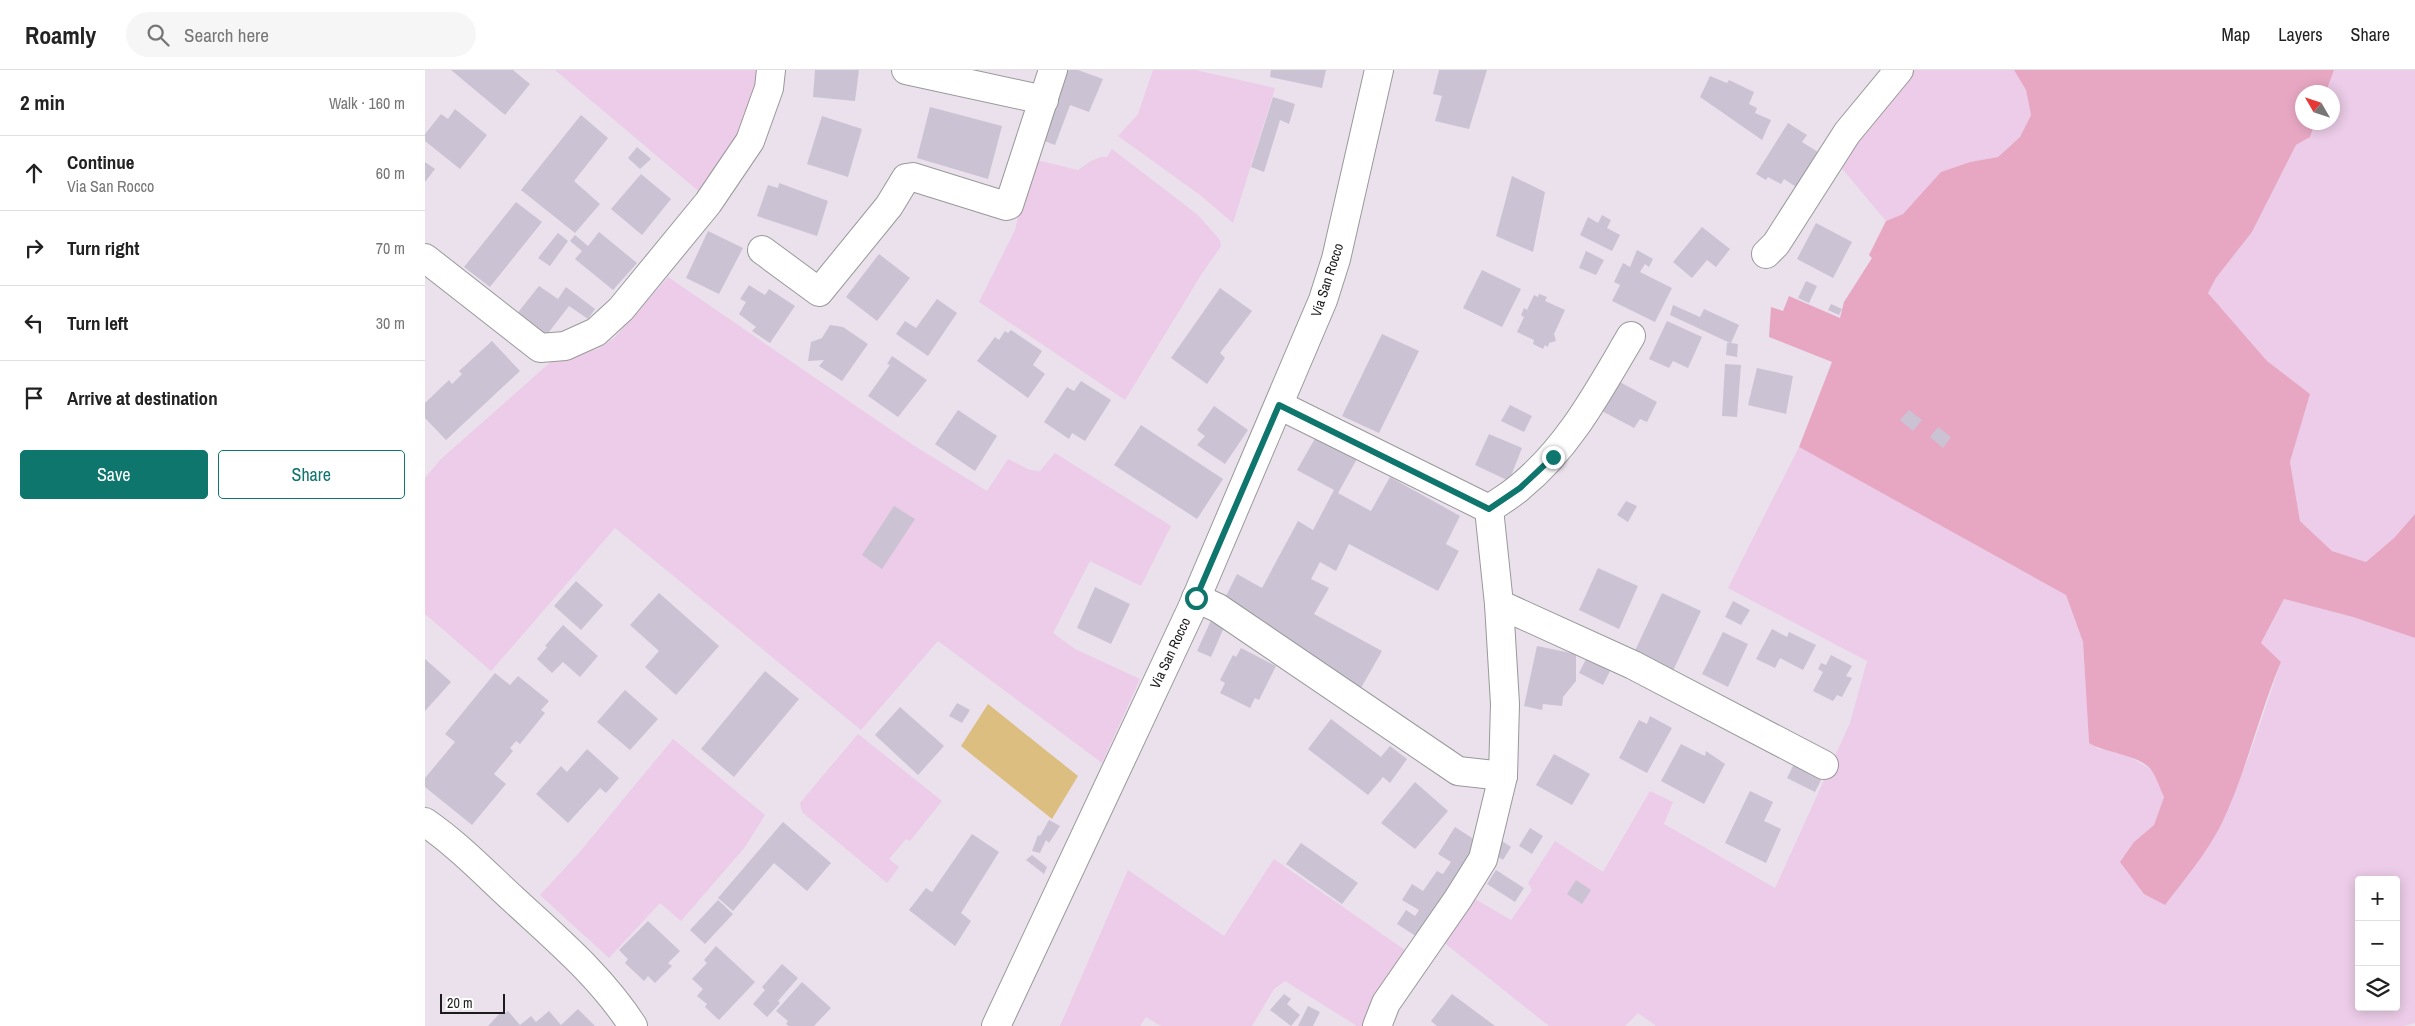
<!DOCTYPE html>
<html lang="en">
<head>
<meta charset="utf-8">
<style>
  :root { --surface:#fff; --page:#f6f6f6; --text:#222; --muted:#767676; --line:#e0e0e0; --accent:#0f766e }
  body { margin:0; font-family:"Archivo Narrow",sans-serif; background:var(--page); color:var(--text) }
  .controls { position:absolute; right:15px; bottom:15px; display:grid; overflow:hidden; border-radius:5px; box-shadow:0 2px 12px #0003 }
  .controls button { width:45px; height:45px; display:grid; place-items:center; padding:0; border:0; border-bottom:1px solid var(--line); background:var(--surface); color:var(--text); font:25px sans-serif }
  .compass { position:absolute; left:1870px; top:15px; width:45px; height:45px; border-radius:50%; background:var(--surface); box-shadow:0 2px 12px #0003; rotate:309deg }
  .scale { position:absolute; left:15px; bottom:12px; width:65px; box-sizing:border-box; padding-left:5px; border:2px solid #1c1c1c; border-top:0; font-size:14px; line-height:18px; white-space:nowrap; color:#1c1c1c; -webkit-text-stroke:4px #fff; paint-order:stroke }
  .stop { position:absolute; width:15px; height:15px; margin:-11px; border:4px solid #0f766e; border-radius:50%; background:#fff }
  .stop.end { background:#0f766e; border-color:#fff; box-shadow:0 1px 5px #0008 }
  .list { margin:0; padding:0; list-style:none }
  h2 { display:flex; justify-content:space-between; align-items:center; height:65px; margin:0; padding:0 20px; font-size:21px }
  h2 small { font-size:16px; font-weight:400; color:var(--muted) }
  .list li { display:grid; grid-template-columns:32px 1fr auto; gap:15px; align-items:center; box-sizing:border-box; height:75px; padding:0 20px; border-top:1px solid var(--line) }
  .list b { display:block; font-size:19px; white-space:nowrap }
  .list p { margin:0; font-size:16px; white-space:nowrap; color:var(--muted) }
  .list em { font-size:16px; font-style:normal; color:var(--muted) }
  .actions { display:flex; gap:10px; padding:15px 20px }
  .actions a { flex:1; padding:11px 0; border:1px solid var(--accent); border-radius:5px; text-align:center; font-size:18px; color:var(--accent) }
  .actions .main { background:var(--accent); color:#fff }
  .icon { flex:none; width:28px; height:28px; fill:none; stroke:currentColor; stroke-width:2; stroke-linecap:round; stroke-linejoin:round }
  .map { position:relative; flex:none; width:1990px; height:956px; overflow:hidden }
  header { display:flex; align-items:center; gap:30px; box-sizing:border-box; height:70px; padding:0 25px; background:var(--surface); border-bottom:1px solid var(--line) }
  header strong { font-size:24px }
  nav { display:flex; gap:28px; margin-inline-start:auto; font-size:18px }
  .search { width:350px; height:45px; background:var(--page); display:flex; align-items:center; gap:12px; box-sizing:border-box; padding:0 18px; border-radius:28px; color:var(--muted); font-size:19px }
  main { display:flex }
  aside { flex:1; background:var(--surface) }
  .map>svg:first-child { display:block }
  .farmland { fill:#eccce8; fill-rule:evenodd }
  .grass { fill:#e7a7c3 }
  .pitch { fill:#dcbe80 }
  .building { fill:#cbc2d4 }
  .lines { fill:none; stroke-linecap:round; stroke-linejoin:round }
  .minor-casing { stroke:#999; stroke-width:30 }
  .minor { stroke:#fff; stroke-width:28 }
  .route { stroke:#0f766e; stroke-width:6 }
  .labels { text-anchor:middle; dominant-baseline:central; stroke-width:5; stroke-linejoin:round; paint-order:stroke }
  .street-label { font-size:14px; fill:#1c1c1c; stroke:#fff }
</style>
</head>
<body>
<header>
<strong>Roamly</strong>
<div class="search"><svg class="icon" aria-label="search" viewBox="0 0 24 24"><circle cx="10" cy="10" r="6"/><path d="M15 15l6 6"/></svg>Search here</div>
<nav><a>Map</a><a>Layers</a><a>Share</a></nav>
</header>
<main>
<aside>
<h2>2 min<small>Walk · 160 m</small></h2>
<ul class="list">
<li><svg class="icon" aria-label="ahead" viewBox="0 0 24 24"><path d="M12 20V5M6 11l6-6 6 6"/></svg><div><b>Continue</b><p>Via San Rocco</p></div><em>60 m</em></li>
<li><svg class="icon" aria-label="right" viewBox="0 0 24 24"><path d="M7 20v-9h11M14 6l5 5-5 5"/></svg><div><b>Turn right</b></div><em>70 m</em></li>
<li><svg class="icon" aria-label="left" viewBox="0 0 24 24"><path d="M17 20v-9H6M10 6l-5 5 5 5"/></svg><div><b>Turn left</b></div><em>30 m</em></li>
<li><svg class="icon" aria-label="arrive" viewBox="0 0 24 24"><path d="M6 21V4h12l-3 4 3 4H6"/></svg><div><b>Arrive at destination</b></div></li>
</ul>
<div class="actions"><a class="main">Save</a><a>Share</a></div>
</aside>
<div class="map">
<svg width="1990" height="956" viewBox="0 0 1990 956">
  <rect width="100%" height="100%" fill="#eae1ed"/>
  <g class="farmland">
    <path d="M130,0H338L323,49L277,124Z"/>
    <path d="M728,0H770L850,18L808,153L775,125L693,66L713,44Z"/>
    <path d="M1483,0H1589L1601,20L1606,45L1595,67L1573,87L1545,92L1517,102L1478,144L1461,151L1414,95Z"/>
    <path d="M1909,0H1990V444L1969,468L1941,492L1907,481L1875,451L1865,392L1885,324L1842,291L1783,223L1791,208L1827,162L1871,75L1885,67L1890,53L1908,52V22H1901Z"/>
    <path d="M687,79L773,145L795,170L796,176L776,205L700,330L554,232L590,160L607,89L653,100L666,91L676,87H682Z"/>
    <path d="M243,207L488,375L562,421L583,389L605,400L615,401L630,383L746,456L716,516L665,491L628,563L650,579L715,609L677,693L513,571L436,660L190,458L66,601L0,544V408L16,389L129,289L173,279L189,268Z"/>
    <path d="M1374,377L1641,525L1658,572L1664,673L1674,679L1702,685L1727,700L1739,727L1729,755L1709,772L1795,757L1824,686L1856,592L1836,573L1859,529L1928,547L1990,568V953L1978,956H1231L1213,943L1200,956H1124L1017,871L1045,826L1086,850L1107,820L1103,813L1130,771L1178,802L1225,721L1248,732L1239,754L1350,818L1425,653L1442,591L1303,518ZM1934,810H1971V937H1934Z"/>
    <path d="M433,664L517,731L485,771L481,769L464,789L474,797L462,813L377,742L375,733Z"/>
    <path d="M248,669L340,745L320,777L256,851L235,833L184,888L115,825L153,784Z"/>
    <path d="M849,789L980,880L983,885L948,956H932L860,911L849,919L827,956H736L721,947L715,956H635L703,800L799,866Z"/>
  </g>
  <path class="grass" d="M1589,0H1909L1901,22H1878V52L1890,53L1885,67L1871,75L1827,162L1791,208L1783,223L1842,291L1885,324L1865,392L1875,451L1907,481L1941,492L1969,468L1990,444V568L1928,547L1859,529L1836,573L1856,592C1833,646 1821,704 1795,757C1780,785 1759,810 1740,835L1719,824L1695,792L1709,772L1729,755L1739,727C1735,719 1732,709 1727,701C1715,684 1682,684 1664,673L1658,572L1641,525L1374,377L1407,292L1344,267L1346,237L1358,241L1364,226L1415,248L1419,232L1447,188L1444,185L1461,151L1478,144L1516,102L1545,92L1573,87L1595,67L1606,45L1601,20Z"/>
  <path class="pitch" d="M563,634L653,706L627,749L536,676Z"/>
  <g class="building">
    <path d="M26,0H88L105,14L80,45Z"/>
    <path d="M390,0H434L430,31L388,27Z"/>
    <path d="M641,0H653L678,9L664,42L645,35L630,75L614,69Z"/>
    <path d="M846,0H901L897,18L845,7Z"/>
    <path d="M1014,0H1062L1044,59L1010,51L1017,26L1008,24Z"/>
    <path d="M1285,6L1302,13L1304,10L1329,22L1324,34L1332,38L1330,43L1346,50L1337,70L1275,27Z"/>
    <path d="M848,27L870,34L864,54L855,50L839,102L826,97Z"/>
    <path d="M505,37L577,56L563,109L492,88Z"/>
    <path d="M30,39L62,65L35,99L0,71V64L16,44L23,49Z"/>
    <path d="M156,45L183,68L149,111L175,134L150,163L96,120Z"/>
    <path d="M397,46L437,59L423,107L382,94Z"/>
    <path d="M1363,53L1382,65L1377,72L1393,82L1371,117L1359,109L1356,114L1343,107L1341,110L1331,104Z"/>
    <path d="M212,77L226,89L215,99L203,88Z"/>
    <path d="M0,92L10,99L0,112Z"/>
    <path d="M216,104L246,129L217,165L186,139Z"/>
    <path d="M1087,106L1120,122L1108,182L1071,166Z"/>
    <path d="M354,113L403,131L392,166L332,146L343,115L353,118Z"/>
    <path d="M91,132L117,152L65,217L39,197Z"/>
    <path d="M1177,145L1186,150L1182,158L1195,165L1187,181L1155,165L1163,147L1173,153Z"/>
    <path d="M1391,153L1427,172L1408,208L1372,189Z"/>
    <path d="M1277,157L1305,179L1291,197L1282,190L1267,208L1248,192Z"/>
    <path d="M283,161L318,178L294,224L261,208Z"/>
    <path d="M174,162L212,193L188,220L150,189L157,181L145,171L150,165L163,176Z"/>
    <path d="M133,163L143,171L125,196L113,188Z"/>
    <path d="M1212,180L1228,189L1224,197L1220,194L1215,202L1247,218L1230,252L1187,231L1195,215L1189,212L1198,193L1205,197Z"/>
    <path d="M1161,181L1179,190L1171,205L1154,198Z"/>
    <path d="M454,184L485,208L452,251L421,227Z"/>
    <path d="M1057,200L1096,219L1077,257L1038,238Z"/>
    <path d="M1381,211L1392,216L1384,233L1373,228Z"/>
    <path d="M324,215L340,225L344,219L370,236L345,273L327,261L331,257L314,244L321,232L315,229Z"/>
    <path d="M114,216L133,229L141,217L170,239L163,249L144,236L120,267L91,245Z"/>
    <path d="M795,218L827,241L795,283L800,288L782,314L746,288Z"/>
    <path d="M1114,224L1122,227L1120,231L1140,240L1129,264L1131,271L1124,273L1123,277L1120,275L1118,279L1108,274L1109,270L1092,262L1099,247L1096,245L1099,238L1102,240L1109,225L1113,227Z"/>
    <path d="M512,229L532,243L503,286L471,264L480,251L491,258Z"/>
    <path d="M1406,234L1417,239L1414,245L1403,240Z"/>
    <path d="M1248,235L1275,247L1279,239L1314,255L1306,273L1313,274L1312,287L1301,285L1302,273H1305L1245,245Z"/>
    <path d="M1242,251L1277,267L1263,298L1248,291L1244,298L1224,289Z"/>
    <path d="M405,255L418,257L443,274L417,311L394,296L399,290L383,291L386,272L397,268Z"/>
    <path d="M586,260L617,281L608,295L620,304L603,328L552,291L570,267L574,270L580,261L583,263Z"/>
    <path d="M957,264L994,281L954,363L917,346Z"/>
    <path d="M67,271L95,301L21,370L0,348V333L24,310L27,314L37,304L34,301Z"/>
    <path d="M467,286L502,310L473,347L443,326L465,295L462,294Z"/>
    <path d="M1300,294L1316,295L1312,347L1297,346Z"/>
    <path d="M1332,298L1368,306L1361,344L1323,335Z"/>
    <path d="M1191,310L1232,332L1222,352L1215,349L1209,358L1175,340Z"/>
    <path d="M656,311L686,330L660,371L647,363L644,369L619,352L642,317L649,321Z"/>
    <path d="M1085,335L1107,346L1099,362L1076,351Z"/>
    <path d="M789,336L823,360L800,394L772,375L780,366L772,360Z"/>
    <path d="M533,340L572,366L550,401L510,374Z"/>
    <path d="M1484,340L1497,350L1488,361L1475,350Z"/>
    <path d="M716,355L798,409L772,449L689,395Z"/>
    <path d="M1513,357L1526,367L1518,378L1505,367Z"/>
    <path d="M1064,364L1097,378L1084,411L1050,395Z"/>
    <path d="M892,365L933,387L913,423L946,441L965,407L1035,446L1021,474L1034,481L1013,521L924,474L911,501L895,492L886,509L904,518L889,544L957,581L932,625L835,562L841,553L799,530L812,504L837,518L873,451L888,460L909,420L872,400Z"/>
    <path d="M1201,431L1212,436L1203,452L1192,445Z"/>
    <path d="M469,436L490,449L457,499L437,485Z"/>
    <path d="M1173,498L1213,516L1194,559L1154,540Z"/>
    <path d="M151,511L178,535L156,560L129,536Z"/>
    <path d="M670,517L705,534L686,574L652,558Z"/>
    <path d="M234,523L294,576L251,625L220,597L234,581L205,555Z"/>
    <path d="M1237,523L1276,541L1247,603L1208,585Z"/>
    <path d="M1308,531L1325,540L1316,555L1300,547Z"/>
    <path d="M788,546L801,553L786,587L772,581Z"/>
    <path d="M138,555L173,586L155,607L138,592L127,603L112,589L122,577L120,576Z"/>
    <path d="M1347,559L1362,567L1364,562L1391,575L1378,600L1355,588L1350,598L1331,589Z"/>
    <path d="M1298,562L1323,574L1303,617L1277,604Z"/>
    <path d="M1112,576L1151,584V611L1138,627L1137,636L1118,634L1117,640L1099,636Z"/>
    <path d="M816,578L851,596L834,630L830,628L825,638L795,623L800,613L795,610L808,585L811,587Z"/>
    <path d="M1406,585L1427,596L1421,606L1427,608L1417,627L1412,625L1408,631L1388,621L1398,602L1393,599L1396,593L1401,595Z"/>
    <path d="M1162,587L1185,601L1178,615L1154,603Z"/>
    <path d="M0,589L26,612L0,641Z"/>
    <path d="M340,601L374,629L309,707L276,679Z"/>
    <path d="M70,603L85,615L93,606L124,631L116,640L120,643L95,674L91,671L85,678L88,681L69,704L81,714L47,755L0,717V708L30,672L20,664Z"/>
    <path d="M200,620L233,649L205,680L172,652Z"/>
    <path d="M532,633L545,640L537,653L524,646Z"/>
    <path d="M475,637L519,676L493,705L450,665Z"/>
    <path d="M1225,646L1247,658L1222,703L1194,688L1214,650L1222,654Z"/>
    <path d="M906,649L956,687L965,676L982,689L965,713L958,707L943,725L883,679Z"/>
    <path d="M1256,674L1280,686L1281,681L1300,694L1279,734L1236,711Z"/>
    <path d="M162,679L194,708L181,723L175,718L143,753L111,724L136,696L142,702Z"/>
    <path d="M1129,684L1165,704L1147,735L1111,715Z"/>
    <path d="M1371,690L1399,704L1390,722L1362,708Z"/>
    <path d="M990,712L1023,741L990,779L956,753Z"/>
    <path d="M1325,721L1348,732L1339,751L1356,759L1341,793L1300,773Z"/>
    <path d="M624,750L635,756L624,773L621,770L615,783L607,781L613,765L615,766Z"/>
    <path d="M358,752L406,793L382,821L349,793L308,841L293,828Z"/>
    <path d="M1030,757L1058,775L997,870L972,854L981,840L990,846L994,840L977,830L987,814L998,821L1012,801L1018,804L1026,792L1013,784Z"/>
    <path d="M1105,758L1118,766L1107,784L1094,776Z"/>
    <path d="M547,764L574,782L536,843L546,851L530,876L484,840L501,818L507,822Z"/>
    <path d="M1074,769L1086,777L1078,790L1066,783Z"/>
    <path d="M876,773L933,813L917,834L861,794Z"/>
    <path d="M607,785L622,797L619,804L601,790Z"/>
    <path d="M1071,800L1099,818L1090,832L1062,814Z"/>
    <path d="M1151,810L1166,820L1157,834L1142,824Z"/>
    <path d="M293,830L308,844L280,874L265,860Z"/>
    <path d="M223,851L255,881L243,893L247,896L230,913L223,906L219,911L200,893L203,889L194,880Z"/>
    <path d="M291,876L330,912L294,950L280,937L282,934L272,926L278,919L267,909L282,893L279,890Z"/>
    <path d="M357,894L373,908L353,931L355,933L342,947L328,934L340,920L337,917Z"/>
    <path d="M377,912L406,938L389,956H364L361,954L363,951L351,941Z"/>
    <path d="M859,924L866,929L862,934L875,945L866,956L845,940Z"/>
    <path d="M1027,924L1070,956H1012L1006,951Z"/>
    <path d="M883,936L895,942L888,956H873Z"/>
    <path d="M153,939L170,956H63L75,943L79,944L83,941L95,955L106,946L111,952L124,941L136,955Z"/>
  </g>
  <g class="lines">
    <g class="minor-casing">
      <g id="minor">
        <path d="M481,0L619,30"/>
        <path d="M337,180L394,222L464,136L481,108L488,107L581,136L584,135L628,0"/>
        <path d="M1341,184L1351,174L1422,63L1474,0"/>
        <path d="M0,188L115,278L140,276L171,262L196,239L283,133L325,71L344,18L346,0"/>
        <path d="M854,335L1064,439L1074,534L1080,634L1078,706L1058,789L1033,829L961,933L952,956"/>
        <path d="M1064,439C1074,432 1086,425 1095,417C1145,376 1174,320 1206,266"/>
        <path d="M771,528L793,538L1033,701L1078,706"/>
        <path d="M1074,534L1208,595L1399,695"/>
        <path d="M0,752C32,774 59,802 87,828C130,868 176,906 208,956"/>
        <path d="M571,956L767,538L898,230L911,189L954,0"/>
      </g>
    </g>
    <use href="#minor" class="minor"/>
  </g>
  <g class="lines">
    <path class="route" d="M771,528L854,335L1064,439L1095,418L1128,387"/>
  </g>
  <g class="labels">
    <g class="street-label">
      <text transform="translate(902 210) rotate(-72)">Via San Rocco</text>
      <text transform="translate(745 583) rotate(-65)">Via San Rocco</text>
    </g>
  </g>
</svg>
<div class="controls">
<button>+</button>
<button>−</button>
<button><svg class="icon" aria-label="layers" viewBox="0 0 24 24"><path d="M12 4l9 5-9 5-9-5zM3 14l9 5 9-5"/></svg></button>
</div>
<svg class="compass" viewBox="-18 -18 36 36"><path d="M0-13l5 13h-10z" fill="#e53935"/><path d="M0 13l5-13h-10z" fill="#767676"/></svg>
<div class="scale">20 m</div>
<div class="stop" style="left:771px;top:528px"></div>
<div class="stop end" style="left:1128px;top:387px"></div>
</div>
</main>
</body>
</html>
